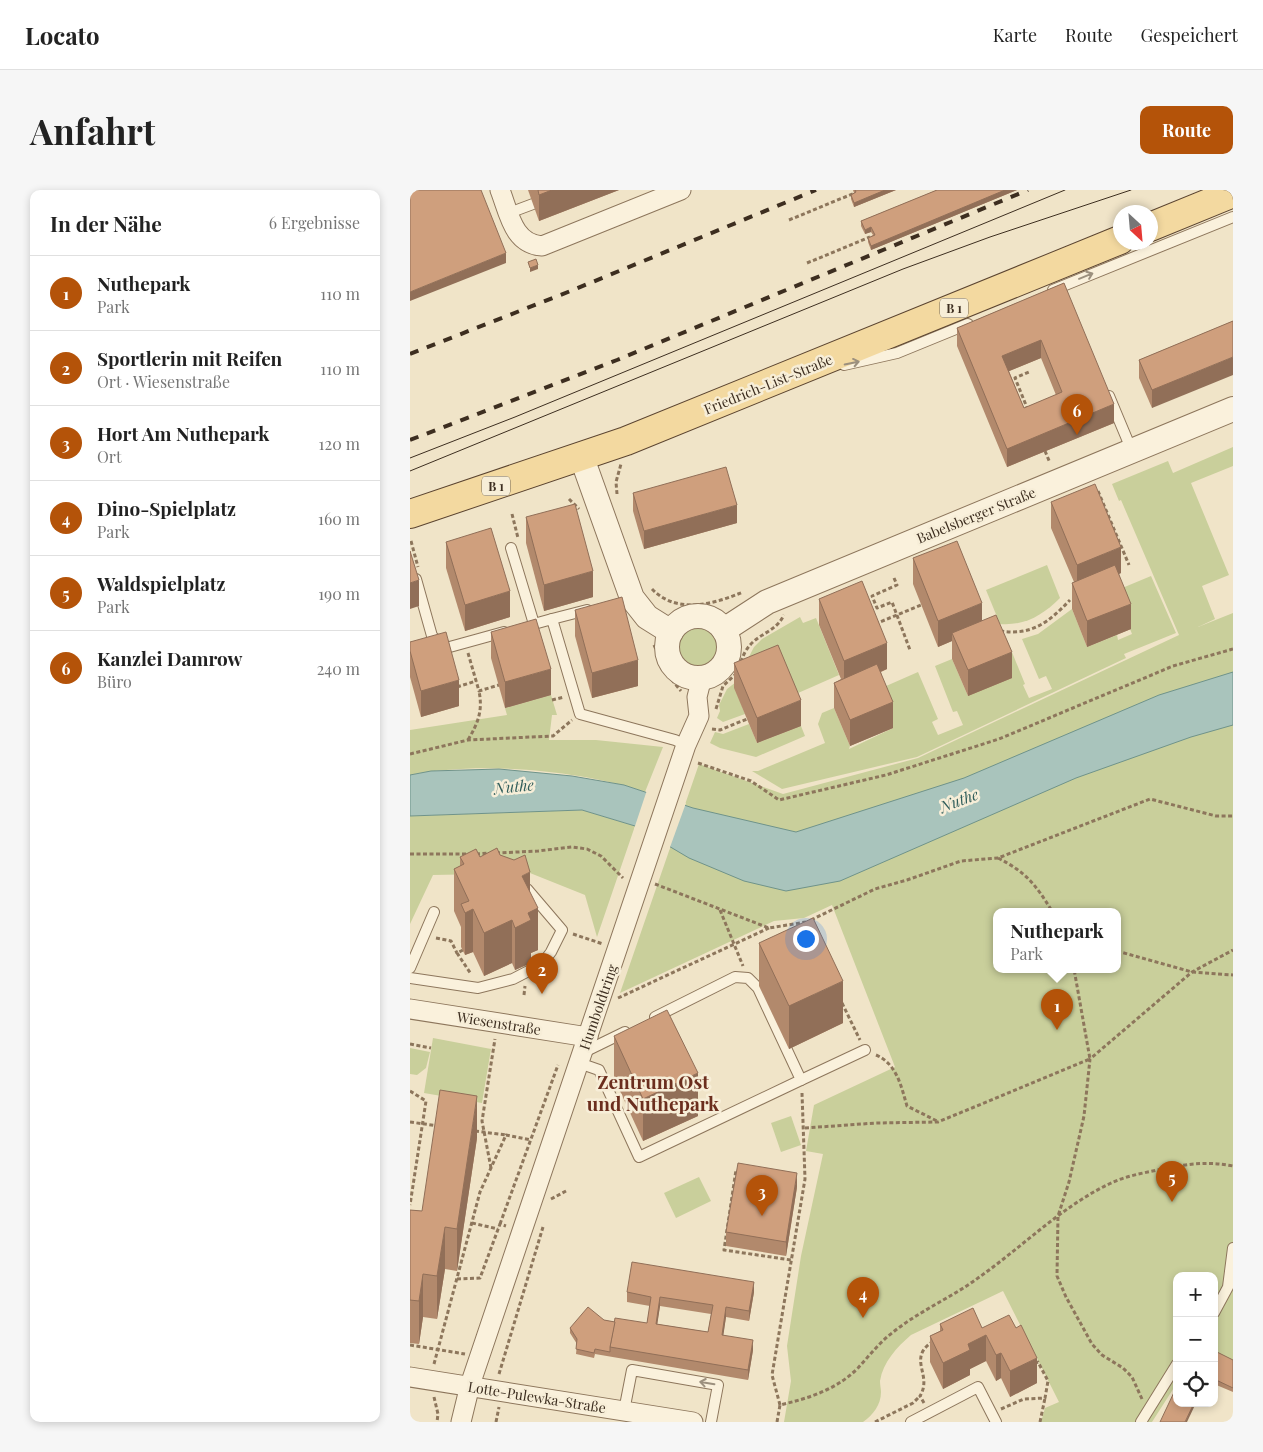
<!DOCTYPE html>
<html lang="de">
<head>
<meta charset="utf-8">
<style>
  :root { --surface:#fff; --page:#f6f6f6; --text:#222; --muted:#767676; --line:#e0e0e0; --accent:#b45309 }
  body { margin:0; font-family:"Playfair Display",serif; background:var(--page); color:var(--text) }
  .controls { position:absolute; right:15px; bottom:15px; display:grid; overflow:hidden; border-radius:10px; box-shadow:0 2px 8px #0003 }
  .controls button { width:45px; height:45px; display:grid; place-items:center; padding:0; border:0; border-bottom:1px solid var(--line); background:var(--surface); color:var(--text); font:25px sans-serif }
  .compass { position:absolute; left:703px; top:15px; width:45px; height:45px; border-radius:50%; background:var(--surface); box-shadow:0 2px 8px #0003; rotate:154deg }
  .you { position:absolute; left:395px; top:748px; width:18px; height:18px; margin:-12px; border:4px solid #fff; border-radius:50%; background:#1a73e8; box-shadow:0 0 0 8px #1a73e833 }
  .badge { display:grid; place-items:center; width:32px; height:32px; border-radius:50%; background:var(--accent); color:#fff; font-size:16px; font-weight:700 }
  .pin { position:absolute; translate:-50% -41px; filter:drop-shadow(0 1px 2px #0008) }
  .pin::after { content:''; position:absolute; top:26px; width:18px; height:15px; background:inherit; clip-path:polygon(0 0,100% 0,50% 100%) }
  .popup { position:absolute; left:583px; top:718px; width:128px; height:65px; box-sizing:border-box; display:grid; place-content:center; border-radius:10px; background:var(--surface); filter:drop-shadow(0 1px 4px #0005); font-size:16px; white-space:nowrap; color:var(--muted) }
  .popup b { font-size:19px; color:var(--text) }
  .popup::after { content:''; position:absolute; left:50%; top:100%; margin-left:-10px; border:10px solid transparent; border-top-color:var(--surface) }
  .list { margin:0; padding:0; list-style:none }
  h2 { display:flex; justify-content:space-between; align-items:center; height:65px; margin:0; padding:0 20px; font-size:21px }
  h2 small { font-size:16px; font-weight:400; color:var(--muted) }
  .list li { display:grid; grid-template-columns:32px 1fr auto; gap:15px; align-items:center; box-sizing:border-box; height:75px; padding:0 20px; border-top:1px solid var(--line) }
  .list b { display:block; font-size:19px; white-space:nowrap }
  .list p { margin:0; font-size:16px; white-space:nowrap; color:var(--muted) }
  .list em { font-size:16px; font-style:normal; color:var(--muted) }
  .icon { flex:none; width:28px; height:28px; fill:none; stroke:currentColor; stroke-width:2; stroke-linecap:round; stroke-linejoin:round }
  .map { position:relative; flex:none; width:823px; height:1232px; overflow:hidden; border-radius:10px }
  header { display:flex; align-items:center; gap:30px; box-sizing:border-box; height:70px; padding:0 25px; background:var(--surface); border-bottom:1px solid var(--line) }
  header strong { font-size:24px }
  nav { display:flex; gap:28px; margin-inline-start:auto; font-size:18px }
  .intro { display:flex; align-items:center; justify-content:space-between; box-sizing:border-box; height:120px; padding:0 30px }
  h1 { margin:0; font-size:35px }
  .button { padding:12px 22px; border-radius:10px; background:var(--accent); color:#fff; font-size:18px; font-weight:700 }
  main { display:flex; gap:30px; padding:0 30px }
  aside { flex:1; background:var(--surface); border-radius:10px; box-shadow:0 2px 8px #0003 }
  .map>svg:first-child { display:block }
  .green { fill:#c9cf9b; fill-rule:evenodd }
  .water { fill:#a9c4bc; stroke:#6f938a }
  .pier { fill:#f0e4c8 }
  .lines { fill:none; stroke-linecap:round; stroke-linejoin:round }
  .service-casing { stroke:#8d765c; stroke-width:12 }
  .minor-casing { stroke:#8d765c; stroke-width:21 }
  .tertiary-casing { stroke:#8d765c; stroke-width:26 }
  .primary-casing { stroke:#5b4430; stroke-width:30 }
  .path { stroke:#8d765c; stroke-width:3; stroke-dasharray:4 2.5; stroke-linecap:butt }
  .service { stroke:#faf1dc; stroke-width:10 }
  .minor { stroke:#faf1dc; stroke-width:19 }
  .tertiary { stroke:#faf1dc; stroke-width:24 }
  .primary { stroke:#f3d9a0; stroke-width:28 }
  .tram { stroke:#3d2e20; stroke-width:1 }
  .rail { stroke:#3d2e20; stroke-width:4; stroke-dasharray:9 9; stroke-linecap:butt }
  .wall { fill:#b2896c; fill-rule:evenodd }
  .shaded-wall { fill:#916f58 }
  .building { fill:#cf9f7d; stroke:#916f58; fill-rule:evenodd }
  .oneway { stroke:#9c907e }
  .labels { text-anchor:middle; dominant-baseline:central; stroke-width:5; stroke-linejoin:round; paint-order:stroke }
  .shield { fill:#f7eed8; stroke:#756857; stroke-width:1 }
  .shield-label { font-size:12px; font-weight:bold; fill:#3d2e20 }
  .street-label { font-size:14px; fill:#3d2e20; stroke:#f7eed8 }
  .water-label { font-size:15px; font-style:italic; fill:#2f5d5a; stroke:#f7eed8 }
  .district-label { font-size:19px; font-weight:bold; fill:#6b2e1e; stroke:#f7eed8 }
</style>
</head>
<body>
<header>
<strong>Locato</strong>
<nav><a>Karte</a><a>Route</a><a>Gespeichert</a></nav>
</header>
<div class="intro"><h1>Anfahrt</h1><a class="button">Route</a></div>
<main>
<aside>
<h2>In der Nähe<small>6 Ergebnisse</small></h2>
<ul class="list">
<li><span class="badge">1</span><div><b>Nuthepark</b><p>Park</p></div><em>110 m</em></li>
<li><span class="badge">2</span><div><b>Sportlerin mit Reifen</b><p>Ort · Wiesenstraße</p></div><em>110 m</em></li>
<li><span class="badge">3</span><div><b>Hort Am Nuthepark</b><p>Ort</p></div><em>120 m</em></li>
<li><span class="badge">4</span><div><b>Dino-Spielplatz</b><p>Park</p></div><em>160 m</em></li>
<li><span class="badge">5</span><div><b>Waldspielplatz</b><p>Park</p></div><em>190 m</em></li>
<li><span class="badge">6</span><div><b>Kanzlei Damrow</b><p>Büro</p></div><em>240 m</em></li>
</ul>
</aside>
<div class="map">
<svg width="823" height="1232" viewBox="0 0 823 1232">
  <rect width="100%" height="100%" fill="#f0e4c8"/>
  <g class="green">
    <path d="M823,257V276L781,293L819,385L792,396L805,429L788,437L823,423V1171L804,1163V1086H767V1193L742,1232H631L635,1218L649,1212L593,1101L501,1145C487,1157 473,1172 470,1191C470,1195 471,1199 471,1202C471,1215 463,1225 453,1232H374L381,1191L377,1156L391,1066L413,964L396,961L404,915L485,877L422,715L394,728L364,731L210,803L289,574L373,604L508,568L769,445L711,310L709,311L702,294L758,271L763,283ZM587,721H707V779H587Z"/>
    <path d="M637,375L650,408C633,425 615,436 590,434L576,400Z"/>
    <path d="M741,386L766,443L714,464L716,468L507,567L372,599L342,581H348L415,553L408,534L412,523L424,518L440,556L439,559L483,538L467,500L508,482L528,529L522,532L528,545L553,535L547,521L543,522L525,476L542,469L558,506L586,450H597L615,494L613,495L619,508L642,499L636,486L629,489L612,449L628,444L662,419L677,457L707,445L708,450L722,444L705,401Z"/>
    <path d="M390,427L393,433L406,428L429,485L379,507L325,498L335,524L313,532L307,528L310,521L309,515L317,499L326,492L344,457L352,449Z"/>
    <circle cx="289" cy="456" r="20"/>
    <path d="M141,505L147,525H142L139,550H186L253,557L235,602C169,580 69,571 0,585V540L97,525L95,518Z"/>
    <path d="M339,534L347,553L391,536L395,546L346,567L310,558L300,553L305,542L313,544Z"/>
    <path d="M172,620L225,636L187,747L175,705L120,683L23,685L0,734V626Z"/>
    <path d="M23,848L81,859L72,913L14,903Z"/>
    <path d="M0,858L20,862L16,878L7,885L0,884Z"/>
    <path d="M381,926L391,955L371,962L361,933Z"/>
    <path d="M289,987L301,1011L266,1028L254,1003Z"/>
  </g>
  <path class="water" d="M823,482V535L781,547L666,588L430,691L376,701L334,691L279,668L225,636L172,620L0,626V585L21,581L89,579L162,586L214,595L283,618L386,642L554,588L749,505Z"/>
  <path class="pier" d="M237,600L276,613L259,660L224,639Z"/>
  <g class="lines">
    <g class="service-casing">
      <g id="service">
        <path d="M99,23L123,14"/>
        <path d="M643,100L823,27"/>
        <path d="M434,175L487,163L558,134"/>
        <path d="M699,206L722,261"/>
        <path d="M101,358L124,434L142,429L170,524L265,550L276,555"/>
        <path d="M6,389L22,446L36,458L94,442"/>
        <path d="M142,429L177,420"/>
        <path d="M0,778L24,722"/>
        <path d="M0,788L68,798L103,789L132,774L141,762L152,740L117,699L110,696"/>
        <path d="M172,863L215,842"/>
        <path d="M169,873L189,880L229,967L391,890L348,798L338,788L325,787L245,827"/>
        <path d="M391,890L455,860"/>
        <path d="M804,1123L818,1097L823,1058"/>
        <path d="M214,1221L222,1180L308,1195L301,1232"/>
        <path d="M501,1232L568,1197L586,1232"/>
        <path d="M731,1232L767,1174"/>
      </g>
    </g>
    <g class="minor-casing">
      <g id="minor">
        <path d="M90,0C99,23 103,54 132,56L271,0"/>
        <path d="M0,819L178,847"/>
        <path d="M0,1187L283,1232"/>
        <path d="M51,1232L60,1195L276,555L289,526L287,507L292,487"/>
      </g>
    </g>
    <g class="tertiary-casing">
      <g id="tertiary">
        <path d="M172,268L222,408L237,427L261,442"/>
        <circle cx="288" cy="457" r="31"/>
        <path d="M314,440L357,412L823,219"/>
      </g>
    </g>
    <g class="primary-casing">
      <g id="primary">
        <path d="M740,37L823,3"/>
        <path d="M0,324L216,251L710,50"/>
      </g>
    </g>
    <g class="path">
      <path d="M379,30L452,0"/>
      <path d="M397,73L460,47"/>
      <path d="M618,220L605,188L619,182"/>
      <path d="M635,261L640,273"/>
      <path d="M688,301L719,375"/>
      <path d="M207,304L206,292L211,274"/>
      <path d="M159,309L169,319"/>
      <path d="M102,324L108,348"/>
      <path d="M1,351L8,377"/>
      <path d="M484,388L487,395L462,406L467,418L482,412L500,460"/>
      <path d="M242,399C267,425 304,414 333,402"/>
      <path d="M465,434L511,415"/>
      <path d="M590,441C622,446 639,432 660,410"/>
      <path d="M244,455L257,484L271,501"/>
      <path d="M58,463L69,501L89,495"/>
      <path d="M331,472C340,442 363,447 374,425"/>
      <path d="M47,497L66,491"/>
      <path d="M142,510L154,507"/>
      <path d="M306,519L313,496L327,483"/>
      <path d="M302,539L310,540L337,529"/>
      <path d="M58,550C68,533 73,521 69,501"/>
      <path d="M0,564L58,550L143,546L162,530"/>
      <path d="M288,573L341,591L369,610L476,585L589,549L763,476L823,459"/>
      <path d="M86,663L128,661L162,657L177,659L191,666L213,688"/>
      <path d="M0,664H57"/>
      <path d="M66,664L79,663"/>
      <path d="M588,668C617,683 625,694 642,721"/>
      <path d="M245,694L359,738L396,732"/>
      <path d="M310,720L333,776"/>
      <path d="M401,730L465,699L497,690L551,671L588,668L740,609L806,626H823"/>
      <path d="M163,744L193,754"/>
      <path d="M26,748L41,751L47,763"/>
      <path d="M53,760L47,763L61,784"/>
      <path d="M707,761L782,782L823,785"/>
      <path d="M114,805L115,796"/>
      <path d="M208,808L359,738"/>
      <path d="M432,813L450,850"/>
      <path d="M0,854L21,858"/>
      <path d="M466,865C487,874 491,896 497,916L527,931"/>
      <path d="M0,901L16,911L0,1015"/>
      <path d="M0,932L29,936"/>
      <path d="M395,938L466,933L528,932L680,869L664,779"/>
      <path d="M65,941L96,945"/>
      <path d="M81,978L72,931L85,849"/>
      <path d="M331,981L326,980L314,1060L381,1070"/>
      <path d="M141,1009L158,1000"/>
      <path d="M62,1033L88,1039"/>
      <path d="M90,1034L148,875"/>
      <path d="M47,1089L70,1088L90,1034L96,1036"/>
      <path d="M0,1155L55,1164"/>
      <path d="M24,1174L70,1002L96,945L121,950"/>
      <path d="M89,1184L133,1037"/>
      <path d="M24,1207L28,1224L27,1232"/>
      <path d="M732,1209L722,1187L713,1178L692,1165L682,1154L656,1107L647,1086L648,1026L659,992L674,926L680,869L782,782L823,760"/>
      <path d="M514,1213L510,1206C523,1185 497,1169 522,1152"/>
      <path d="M370,1215L362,1185L395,989L392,903"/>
      <path d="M591,1219L614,1209L635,1208L638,1191L628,1172L624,1174"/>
      <path d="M86,1232L89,1217"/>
      <path d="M367,1232L370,1215C399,1208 426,1200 448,1178C459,1166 469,1153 482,1143C509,1121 541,1108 568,1088C611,1058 650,1018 697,995C714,986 734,983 752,979C777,974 798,971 823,976"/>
      <path d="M465,1232L503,1213L510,1206"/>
      <path d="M630,1232L635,1208"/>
    </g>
    <use href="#service" class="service"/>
    <use href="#minor" class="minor"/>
    <use href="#tertiary" class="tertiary"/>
    <use href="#primary" class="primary"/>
    <g class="tram">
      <path d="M0,268L105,227L655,0"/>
      <path d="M0,281L493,79L580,47L721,0"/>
    </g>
    <g class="rail">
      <path d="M0,164L163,100L406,0"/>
      <path d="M0,250L207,170L618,0"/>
    </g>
  </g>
  <g class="wall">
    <path d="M118,0H209L129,31Z"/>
    <path d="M443,0H486L444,17L441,9V5L444,3Z"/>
    <path d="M527,0H607L461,60L458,52V48L463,45L461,42L455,44L451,36V31Z"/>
    <path d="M654,93L704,233L597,277L547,156V138ZM631,168L646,205L614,218L599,181Z"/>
    <path d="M823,131L742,218L729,188V170Z"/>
    <path d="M223,303L327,333L234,359L223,321Z"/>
    <path d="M641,312L711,383L709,384L721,439L677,457L662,419V393L664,392L641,338Z"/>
    <path d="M116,327L183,407L134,421L116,353Z"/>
    <path d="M36,352L100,427L55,441L36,378Z"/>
    <path d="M503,368L572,431L602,488L558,506L542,469V451L528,457L503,394Z"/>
    <path d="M409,409L477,479L471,482L483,538L440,556L424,518V493L431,489L409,435Z"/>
    <path d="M165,420L228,496L182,508L165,446Z"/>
    <path d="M81,442L141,505L95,518L81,468Z"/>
    <path d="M0,452L49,516L11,527L0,487Z"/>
    <path d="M324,473L391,536L347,553L324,498Z"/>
    <path d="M90,665L120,702L128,760L121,763V773L105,780L102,773L74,786L63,762L55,765L51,757V737L44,721V679L50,676V667H70Z"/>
    <path d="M349,753L433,833L379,859L349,796Z"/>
    <path d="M204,846L288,926L233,951L204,888Z"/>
    <path d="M67,948L47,1081L35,1079L27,1129L13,1127L9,1154L0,1153V1020L12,1021Z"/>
    <path d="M387,997L376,1066L316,1056V1042Z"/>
    <path d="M217,1102H344L339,1131L316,1127L313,1145L343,1160L338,1190L185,1164L184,1168L166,1164L167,1154L160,1143V1138L194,1130L205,1132L237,1133L240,1116L217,1112ZM250,1116L301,1124L298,1142L247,1134Z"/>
    <path d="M530,1134L572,1138L627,1193L600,1207L591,1188L586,1191L576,1171L560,1179V1185L533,1199L520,1172V1146L530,1141Z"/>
    <path d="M804,1167L823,1170V1202L804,1194Z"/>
  </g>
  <g class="shaded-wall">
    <path d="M142,0H209L129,31V5Z"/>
    <path d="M475,0H486L444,17V13Z"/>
    <path d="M595,0H607L461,60V56Z"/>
    <path d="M461,37V42L455,44V40Z"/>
    <path d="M96,63V73L0,111V102Z"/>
    <path d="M128,75V79L120,82V78Z"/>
    <path d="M631,150V168L592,184V166Z"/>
    <path d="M823,167V185L742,218V200Z"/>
    <path d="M704,214V233L597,277V259Z"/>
    <path d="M327,315V333L234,359V341Z"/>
    <path d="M711,357V383L667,401V375Z"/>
    <path d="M183,381V407L134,421V395Z"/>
    <path d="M9,390V416L0,419V393Z"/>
    <path d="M100,401V427L55,441V415Z"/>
    <path d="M572,413V439L542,443V451L528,457V431Z"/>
    <path d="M721,414V439L677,457V431Z"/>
    <path d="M477,453V479L434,497V471Z"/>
    <path d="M602,462V488L558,506V480Z"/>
    <path d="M228,470V496L182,508V483Z"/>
    <path d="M141,479V505L95,518V492Z"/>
    <path d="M49,490V516L11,527V501Z"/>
    <path d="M391,510V536L347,553V528Z"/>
    <path d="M483,512V538L440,556V530Z"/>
    <path d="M120,682V721L128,718V760L121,763V773L105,780V738L112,686Z"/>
    <path d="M63,719V762L55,765V723Z"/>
    <path d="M102,730V773L74,786V743Z"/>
    <path d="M433,791V833L379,859V816Z"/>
    <path d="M288,883V926L233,951V909Z"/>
    <path d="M67,906V948L47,1081V1039Z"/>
    <path d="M387,983V997L376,1066V1052Z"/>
    <path d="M35,1037V1079L27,1129V1086Z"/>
    <path d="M13,1084V1127L9,1154V1111Z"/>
    <path d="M344,1092V1102L339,1131V1121Z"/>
    <path d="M250,1107V1116L246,1143V1134Z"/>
    <path d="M316,1117V1127L312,1155V1145Z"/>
    <path d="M576,1145V1171L560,1179V1185L533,1199V1173L558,1154Z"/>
    <path d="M343,1150V1160L338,1190V1180Z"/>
    <path d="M591,1163V1188L586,1191V1165Z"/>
    <path d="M627,1168V1193L600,1207V1181Z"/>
    <path d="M784,1213H786L777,1232H775Z"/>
  </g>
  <g class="building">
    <path d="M0,0H71L96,63L0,102Z"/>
    <path d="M128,0H142L129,5Z"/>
    <path d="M445,0H475L444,13L441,5L446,2Z"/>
    <path d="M527,0H595L461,56L458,48L465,45L461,37L455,40L451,31Z"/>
    <path d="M126,69L128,75L120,78L118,72Z"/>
    <path d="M654,93L704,214L597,259L547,138ZM631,150L652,202L614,218L592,166Z"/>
    <path d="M823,131V167L742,200L729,170Z"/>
    <path d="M316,277L327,315L234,341L223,303Z"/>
    <path d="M685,294L711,357L667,375L641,312Z"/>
    <path d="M165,314L183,381L134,395L116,327Z"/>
    <path d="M81,338L100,401L55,415L36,352Z"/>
    <path d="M547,351L572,413L528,431L503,368Z"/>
    <path d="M0,361L9,390L0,393Z"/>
    <path d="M705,375L721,414L677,431L662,393Z"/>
    <path d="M452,391L477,453L434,471L409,409Z"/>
    <path d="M212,407L228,470L182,483L165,420Z"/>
    <path d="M586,425L602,462L558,480L542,443Z"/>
    <path d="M126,429L141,479L95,492L81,442Z"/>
    <path d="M36,442L49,490L11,501L0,461V452Z"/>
    <path d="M368,455L391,510L347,528L324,473Z"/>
    <path d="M467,474L483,512L440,530L424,493Z"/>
    <path d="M87,658L90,665L104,670L115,665L120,682L112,686L128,718L118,723L121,730L105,738L102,730L74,743L63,719L55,723L51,714L59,711L44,679L54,674L50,667L66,659L70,667Z"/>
    <path d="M403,728L433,791L379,816L349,753Z"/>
    <path d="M257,820L288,883L233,909L204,846Z"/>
    <path d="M30,900L67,906L47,1039L35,1037L27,1086L13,1084L9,1111L0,1110V1020L12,1021Z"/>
    <path d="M328,973L387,983L376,1052L316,1042Z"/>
    <path d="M222,1072L344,1092L339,1121L316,1117L312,1145L343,1150L338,1180L200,1157L205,1128L237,1133L241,1107L217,1102ZM250,1107L303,1115L298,1142L246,1134Z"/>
    <path d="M178,1117L194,1130L205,1132L200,1157V1162L185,1159L184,1163L166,1159L167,1149L160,1138Z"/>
    <path d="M563,1118L572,1138L599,1125L606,1138L611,1135L627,1168L600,1181L591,1163L586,1165L576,1145L558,1154L560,1160L533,1173L520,1146L533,1140L530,1134Z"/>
    <path d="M807,1162L823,1170V1198L804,1189V1167Z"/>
    <path d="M767,1196V1213H784L775,1232H750Z"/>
  </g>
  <defs><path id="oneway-shaft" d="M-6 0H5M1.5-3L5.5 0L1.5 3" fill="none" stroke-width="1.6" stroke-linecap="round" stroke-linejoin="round" transform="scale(1.25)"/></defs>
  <g class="oneway">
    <use href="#oneway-shaft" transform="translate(676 86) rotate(-22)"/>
    <use href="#oneway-shaft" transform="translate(442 173) rotate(-12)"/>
    <use href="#oneway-shaft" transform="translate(297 1193) rotate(-171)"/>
  </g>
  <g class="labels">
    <g class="shield">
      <rect x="530" y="108.5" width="28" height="19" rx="4"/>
      <rect x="72" y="286.5" width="28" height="19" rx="4"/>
    </g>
    <g class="shield-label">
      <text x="544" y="118">B 1</text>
      <text x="86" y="296">B 1</text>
    </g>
    <g class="street-label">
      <text transform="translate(358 194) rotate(-22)">Friedrich-List-Straße</text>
      <text transform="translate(566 325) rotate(-22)">Babelsberger Straße</text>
      <text transform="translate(188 817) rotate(-71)">Humboldtring</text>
      <text transform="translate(89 833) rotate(9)">Wiesenstraße</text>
      <text transform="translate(127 1207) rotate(9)">Lotte-Pulewka-Straße</text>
    </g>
    <g class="water-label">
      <text transform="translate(104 596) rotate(-5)">Nuthe</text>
      <text transform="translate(549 610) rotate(-20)">Nuthe</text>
    </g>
    <g class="district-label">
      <text x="243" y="891">Zentrum Ost<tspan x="243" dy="22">und Nuthepark</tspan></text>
    </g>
  </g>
</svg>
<div class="controls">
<button>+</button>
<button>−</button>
<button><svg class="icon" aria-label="locate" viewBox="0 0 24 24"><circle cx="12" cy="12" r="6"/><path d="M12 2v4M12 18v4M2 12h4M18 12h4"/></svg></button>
</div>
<svg class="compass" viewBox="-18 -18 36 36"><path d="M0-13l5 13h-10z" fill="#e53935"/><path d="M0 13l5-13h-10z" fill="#767676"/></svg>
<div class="you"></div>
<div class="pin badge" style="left:647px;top:840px">1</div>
<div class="popup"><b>Nuthepark</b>Park</div>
<div class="pin badge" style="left:132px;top:804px">2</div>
<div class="pin badge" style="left:352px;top:1026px">3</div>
<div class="pin badge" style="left:453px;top:1128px">4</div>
<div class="pin badge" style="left:762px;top:1012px">5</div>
<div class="pin badge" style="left:667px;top:245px">6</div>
</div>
</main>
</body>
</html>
